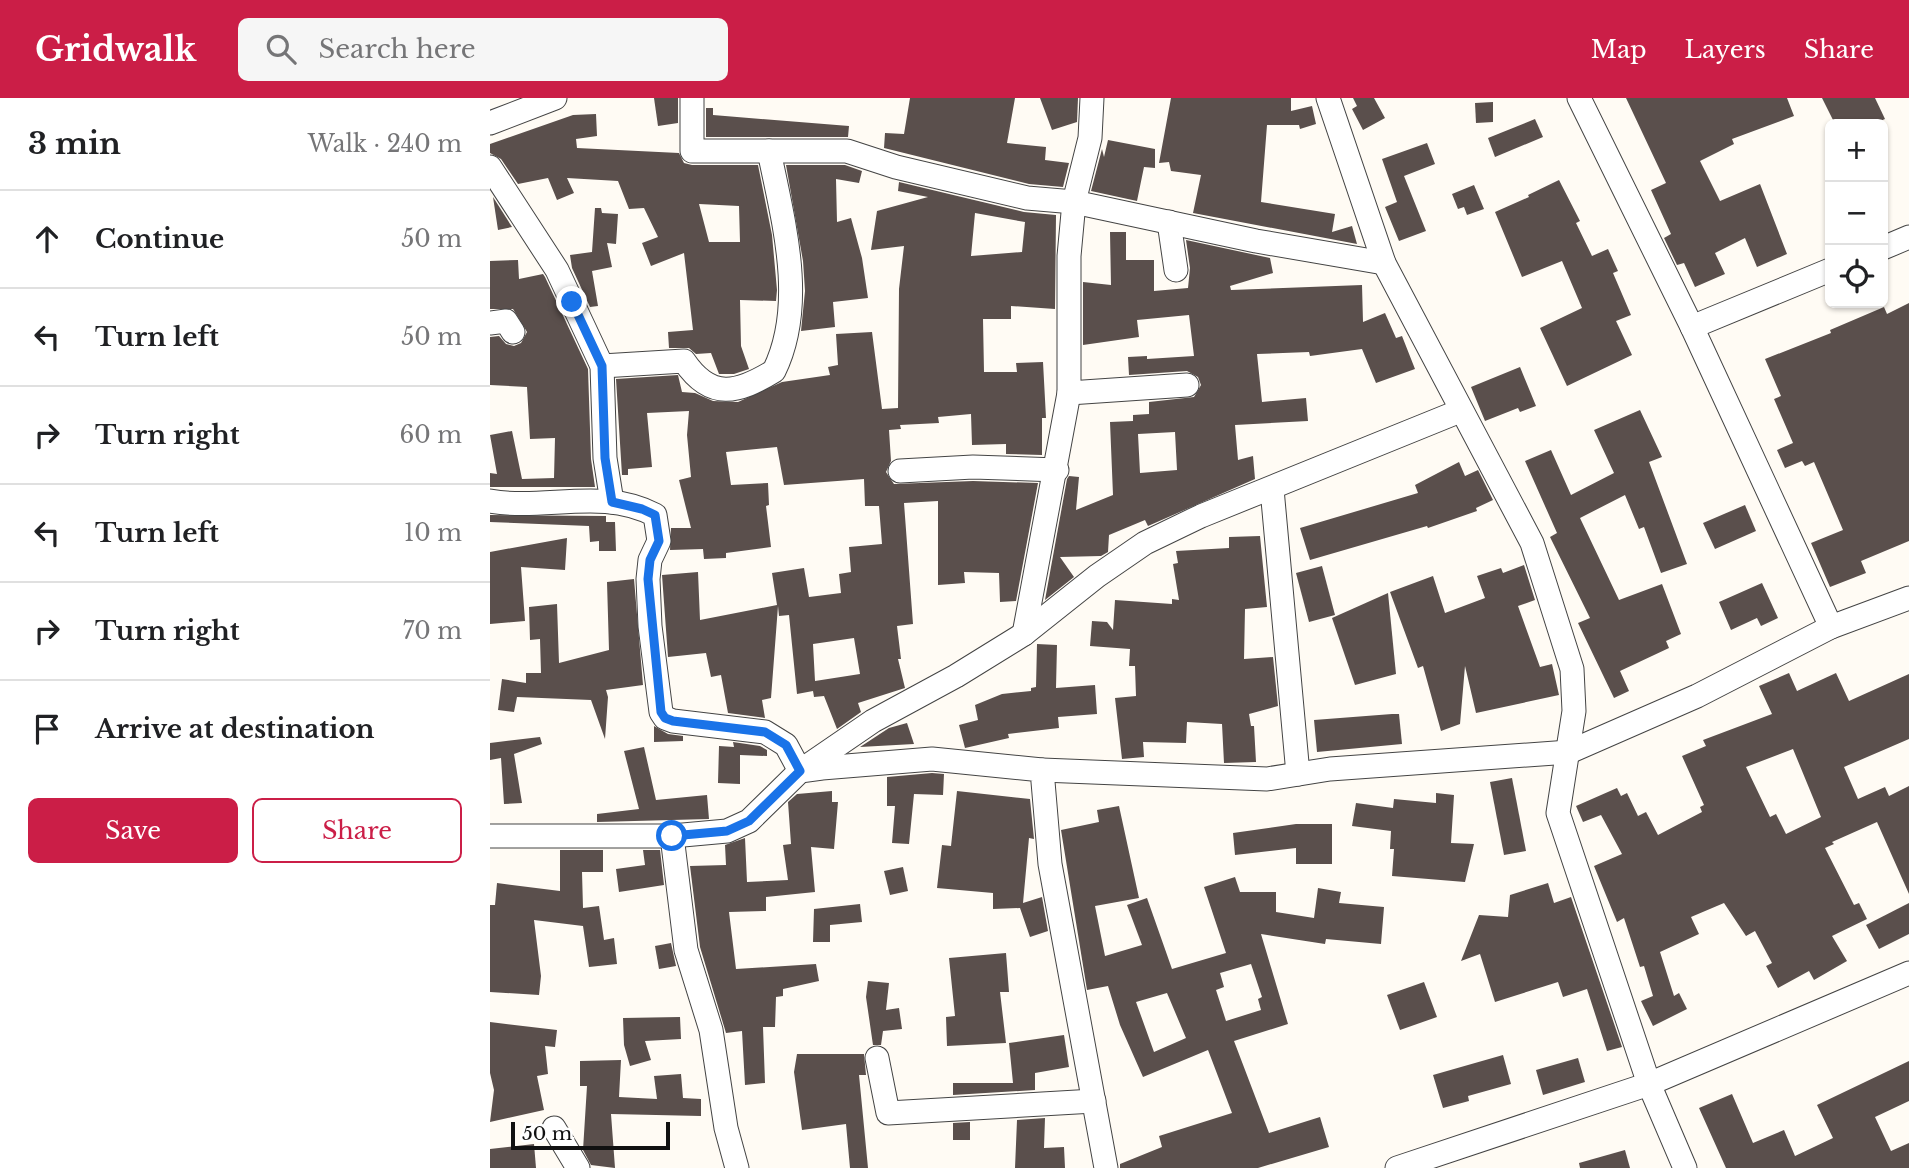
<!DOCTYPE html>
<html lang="en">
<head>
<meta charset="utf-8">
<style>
  :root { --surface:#fff; --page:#f6f6f6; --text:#202124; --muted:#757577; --line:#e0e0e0; --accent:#cb1e47 }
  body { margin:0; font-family:"Libre Baskerville",serif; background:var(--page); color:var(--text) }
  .controls { position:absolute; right:21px; top:21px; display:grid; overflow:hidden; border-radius:10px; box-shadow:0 2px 5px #0004 }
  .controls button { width:63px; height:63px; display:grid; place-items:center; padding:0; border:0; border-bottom:2px solid var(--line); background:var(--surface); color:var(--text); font:35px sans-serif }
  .scale { position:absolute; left:21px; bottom:18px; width:159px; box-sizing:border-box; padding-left:7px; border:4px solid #111; border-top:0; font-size:19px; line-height:24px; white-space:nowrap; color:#111; -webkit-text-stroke:5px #fff; paint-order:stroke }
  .stop { position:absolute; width:21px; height:21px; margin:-16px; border:5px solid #1a73e8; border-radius:50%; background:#fff }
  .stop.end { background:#1a73e8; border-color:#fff; box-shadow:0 2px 7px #0008 }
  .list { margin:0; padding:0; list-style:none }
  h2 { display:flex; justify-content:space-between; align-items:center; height:91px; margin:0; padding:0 28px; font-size:30px }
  h2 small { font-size:23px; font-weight:400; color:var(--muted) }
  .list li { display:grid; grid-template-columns:46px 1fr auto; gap:21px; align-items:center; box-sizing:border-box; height:98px; padding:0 28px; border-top:2px solid var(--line) }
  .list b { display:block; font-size:26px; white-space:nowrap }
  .list em { font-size:23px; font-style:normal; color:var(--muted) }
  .actions { display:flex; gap:14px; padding:21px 28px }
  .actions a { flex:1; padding:16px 0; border:2px solid var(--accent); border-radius:10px; text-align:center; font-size:24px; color:var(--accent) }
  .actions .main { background:var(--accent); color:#fff }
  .icon { flex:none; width:38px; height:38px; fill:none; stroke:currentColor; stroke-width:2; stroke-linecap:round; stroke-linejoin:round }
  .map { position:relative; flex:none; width:1419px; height:1070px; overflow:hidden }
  header { display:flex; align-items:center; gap:42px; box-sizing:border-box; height:98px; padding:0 35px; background:var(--accent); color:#fff }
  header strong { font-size:33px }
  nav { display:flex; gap:38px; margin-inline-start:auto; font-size:24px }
  .search { width:490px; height:63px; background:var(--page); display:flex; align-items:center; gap:18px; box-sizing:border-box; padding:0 24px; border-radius:10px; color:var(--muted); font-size:26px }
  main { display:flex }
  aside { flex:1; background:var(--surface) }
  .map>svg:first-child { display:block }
  .building { fill:#5a4f4c; fill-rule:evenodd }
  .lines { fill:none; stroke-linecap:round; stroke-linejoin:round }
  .street-casing { stroke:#444; stroke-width:25 }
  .street { stroke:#fff; stroke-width:23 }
  .route { stroke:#1a73e8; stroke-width:9 }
</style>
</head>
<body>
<header>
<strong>Gridwalk</strong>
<div class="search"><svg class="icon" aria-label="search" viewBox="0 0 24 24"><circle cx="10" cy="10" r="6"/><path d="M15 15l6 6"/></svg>Search here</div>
<nav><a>Map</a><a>Layers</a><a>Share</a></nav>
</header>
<main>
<aside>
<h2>3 min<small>Walk · 240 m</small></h2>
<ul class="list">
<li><svg class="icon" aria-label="ahead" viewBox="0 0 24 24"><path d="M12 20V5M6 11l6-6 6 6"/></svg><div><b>Continue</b></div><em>50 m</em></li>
<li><svg class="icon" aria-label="left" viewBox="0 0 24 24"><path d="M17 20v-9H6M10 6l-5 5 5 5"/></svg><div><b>Turn left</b></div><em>50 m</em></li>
<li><svg class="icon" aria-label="right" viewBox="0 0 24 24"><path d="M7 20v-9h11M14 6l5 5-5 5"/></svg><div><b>Turn right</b></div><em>60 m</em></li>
<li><svg class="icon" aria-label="left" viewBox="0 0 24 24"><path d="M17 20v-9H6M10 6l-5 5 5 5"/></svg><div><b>Turn left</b></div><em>10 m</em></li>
<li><svg class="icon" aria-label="right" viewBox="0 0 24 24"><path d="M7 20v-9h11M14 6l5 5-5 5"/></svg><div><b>Turn right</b></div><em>70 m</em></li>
<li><svg class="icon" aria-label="arrive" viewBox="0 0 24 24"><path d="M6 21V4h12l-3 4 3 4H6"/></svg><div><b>Arrive at destination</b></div></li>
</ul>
<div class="actions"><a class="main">Save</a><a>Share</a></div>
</aside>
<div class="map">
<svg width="1419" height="1070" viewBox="0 0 1419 1070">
  <rect width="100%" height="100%" fill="#fffbf4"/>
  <g class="building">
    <path d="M164,0H188V25L168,28Z"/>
    <path d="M420,0H525L517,45L556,49L555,62L579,65L573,89L539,86L394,50L395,35L414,36Z"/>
    <path d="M550,0H588L587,24L562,32Z"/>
    <path d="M681,0H801V13L822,8L826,26L810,31L809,27H777L771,104L845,116L842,134L862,128L867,146L703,115L711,77L681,73L679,64L669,65Z"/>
    <path d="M863,0H884L895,20L873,32L862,11L867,8Z"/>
    <path d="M1136,0H1297L1304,18L1242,41L1244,46L1210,63L1230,103L1270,86L1297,156L1267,169L1255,140L1225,155L1235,176L1205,189L1194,165L1187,167L1174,140L1181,136L1161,92L1176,85Z"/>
    <path d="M1332,0H1385L1395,21L1383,26H1345Z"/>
    <path d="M1003,4V24L986,25L985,5Z"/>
    <path d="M216,10H223V17L359,28L358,39H216Z"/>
    <path d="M106,16L107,38L86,41L87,50L189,55L194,65L202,67H268L282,137L287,192L286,203L250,202L251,248L259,271L244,276H229L221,255L206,256L199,250H179L178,234L203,232L194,155L161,168L152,145L168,139L154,110L139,111L128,83L77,80L84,95L67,102L58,80L28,86L11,61L0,55V46L83,17ZM209,106L249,108L250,144H219Z"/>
    <path d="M1045,21L1053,39L1005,59L998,40Z"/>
    <path d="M618,42L665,51V70L654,69L647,103L601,93L612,51L614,59Z"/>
    <path d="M937,45L945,66L914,78L936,133L909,143L895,109L907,104L892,61Z"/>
    <path d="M296,67H355L372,73L369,85L346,81L347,124L361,120L372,160L378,200L343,204L345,229L311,233L315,193L313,163Z"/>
    <path d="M1069,82L1090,123L1086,125L1102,158L1118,151L1128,173L1123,175L1141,217L1126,223L1142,257L1077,288L1050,230L1092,210L1072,163L1032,179L1005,114L1039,99L1038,97Z"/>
    <path d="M409,84L534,114L566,117L565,211L521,208V221H493L494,274H527L526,265L553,264L556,320H552V357L516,356V346L482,347L481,316L448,319L449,325L410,327L411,331L399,332L401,363L396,374L404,386L483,383L548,385L526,503L510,504L509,475L474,474L475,485L448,487V403L414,405L423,526L407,528L411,561H408L415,590L368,605L371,614L347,631L334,598L324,599L323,593L307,596L299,517L289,518L288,508L281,600L272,602L275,620L238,615L231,577L221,579L216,555L178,559L172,477L208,474L210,522L287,507L282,475L314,470L319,499L351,495L349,476L361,474L359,449L392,446L389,408H375L374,381L294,387L287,349L236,354L241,387L278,385L279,407L276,408L281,449L236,455V460L214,461L213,451L180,452L181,430H201L189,382L201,379L197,337L199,313L157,315L162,369L138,371V377H132L126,281L188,277L192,294L205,295L223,303L248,304L292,284L340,277L338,269L348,267L346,236L382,234L392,311L408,310L409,191L414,148L381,152L387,113L438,99L408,93ZM485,115L535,124L532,154L481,158ZM364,540L370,576L325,583L323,546Z"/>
    <path d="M984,87L994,111L977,117L974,109L968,111L962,96Z"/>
    <path d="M3,99L22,129L8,132Z"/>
    <path d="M105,110H111L112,115L128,116L126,146L117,145L122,169L102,173L108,208L100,209L82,170L80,157L102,154Z"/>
    <path d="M620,134H636V162H664V193L698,190L700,170L696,142L780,160L783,175L740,188L741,192L872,187L873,224L895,215L906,240L912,238L925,271L886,285L872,251L820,258L819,254L767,256L772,304L816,300L818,323L745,327L748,362L763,358L765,381L658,428L655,422L619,437L618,454L611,458L570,459L584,479L555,502L577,381L579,378L589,379L586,412L623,397L620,324L643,323V317L659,316V304L704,299L711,287L708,279L697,273L639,277L638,259L657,258V261L704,258L699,217L647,222L649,239L593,247V184L621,187ZM685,334L687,372L650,375L648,336Z"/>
    <path d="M28,162L29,181L53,176L55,179L98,271L101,361L105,389H0V375L7,376L0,337L22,333L32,381L64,380L65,340L40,341L37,289L0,287V239L9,238L16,246L24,248L31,245L37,234L23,211H0V163Z"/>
    <path d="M1419,205V443L1371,463L1376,475L1340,489L1321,445L1353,432L1324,364L1315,368L1312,363L1295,370L1287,352L1303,345L1284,301L1291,298L1275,261L1341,235L1340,232L1394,209L1397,216Z"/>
    <path d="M1030,269L1046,308L1030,314L1028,310L995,323L981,289Z"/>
    <path d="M1150,312L1172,359L1159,364L1197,466L1171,475L1154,429L1149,431L1135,397L1090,420L1129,502L1172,486L1191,536L1176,543L1179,550L1130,573L1139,593L1124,600L1088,525L1100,520L1060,439L1067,435L1035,363L1061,352L1081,397L1124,375L1104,332Z"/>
    <path d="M969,364L975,378L988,372L1003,402L986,410L987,413L938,430L937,428L820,462L810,430L928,395L925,387Z"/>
    <path d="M1255,407L1266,433L1225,451L1213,425Z"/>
    <path d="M0,417L116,418V424H125L126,453H109V443L100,444L99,428L0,424Z"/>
    <path d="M770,438L777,509L755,511L754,561L783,559L788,608L759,616L761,628H764L766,664L734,665L732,626L697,624L696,645L653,644L654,659L632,661L625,600L646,598L645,568H639L640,551L600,548L602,523L617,524L623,532L625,502L682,506V501L689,502L683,466L688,465L686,453L739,450V439Z"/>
    <path d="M77,440L75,472L31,469L35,523L0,526V454Z"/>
    <path d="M1034,467L1045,502L1028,508L1050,569L1062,566L1069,597L986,615L975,568L970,626L951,633L933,568L928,570L900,494L943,478L955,515L995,500L987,478L1011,470L1013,475Z"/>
    <path d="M832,468L845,517L819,524L806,475Z"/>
    <path d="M144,481L153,587L116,592L118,599L115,641L101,602L27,599L24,614L8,612L12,581L36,585V575H51L50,541L40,542L39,509L67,506L69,565L119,552L117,484Z"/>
    <path d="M1272,485L1288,520L1271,528L1267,520L1241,532L1229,504Z"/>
    <path d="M898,495L906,576L865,587L842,520Z"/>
    <path d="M547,546L567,547L566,590L605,587L607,616L568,619L569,630L518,636L519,640L475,650L469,627L488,622L485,607L512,596L541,593V590L546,589Z"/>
    <path d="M1299,575L1307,593L1346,575L1359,603L1419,576V641L1354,669L1368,701L1395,689L1399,698L1419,688V796L1387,724L1342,744L1344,746L1335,750L1364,807L1369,805L1377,821L1342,838L1357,863L1324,882L1319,873L1288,890L1276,868L1282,865L1265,833L1256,838L1234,805L1201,819L1209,836L1170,854L1184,898L1189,895L1197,911L1163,928L1151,903L1163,898L1154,868L1150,869L1134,820L1127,824L1104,768L1132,756L1111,717L1093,724L1086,708L1127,690L1131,698L1137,695L1148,718L1156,714L1168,737L1212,714L1210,709L1214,707L1192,658L1216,648L1213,642L1282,616L1269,588ZM1303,651L1331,719L1296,736L1286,716L1280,719L1256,669Z"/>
    <path d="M902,616H909L912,646L827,654L824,622Z"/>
    <path d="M417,625L424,646L370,649L399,630Z"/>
    <path d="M164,628L178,636L193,638V643L164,644Z"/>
    <path d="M50,639L52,646L24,656L32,705L14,706L11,660L0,662V645Z"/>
    <path d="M243,644L270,648L277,652V658L250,657V686L228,685L229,648L244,649Z"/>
    <path d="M154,649L166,702L217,697L219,721L107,724V716L149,711L134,653Z"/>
    <path d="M442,675L454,676L453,697L424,696L419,746L402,745L405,708H397V679Z"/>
    <path d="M1022,680L1036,753L1014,757L1000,684Z"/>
    <path d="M342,693V704H348L344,751L321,749L325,794L276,799V813L239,814L246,871L326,866L329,883L293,891V898L286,899L285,929H273L275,985L255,987L252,933L236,935L210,849L200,768L236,767L235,747L255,740L257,784L298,782L293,747L301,746L298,704L307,696Z"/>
    <path d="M467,693L540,701L544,741L539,740L533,805L552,799L558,833L540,839L530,810L503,811V795L447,790L452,747L461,748Z"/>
    <path d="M946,695L964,697L961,745L984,746L975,784L902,778L904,751H900L901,733L862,728L866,705L903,710L904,701L946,705Z"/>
    <path d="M629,708L649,800L605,808L615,858L652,847L637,807L657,800L682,871L736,855L714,789L745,779L750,794H786V814L824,820L828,790L851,794L849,805L894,809L891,846L836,841L835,846L771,836L798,926L744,943L779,1035L830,1019L839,1049L768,1070H630V1066L672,1049L669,1038L742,1015L718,952L653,979L630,927L618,888L597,892L571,732L609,724L607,712ZM761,866L772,899L768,901L771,912L736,923L726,892L734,889L730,875ZM677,895L696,940L664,954L646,904Z"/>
    <path d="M806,726H842V766H806V750L745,757L743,735Z"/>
    <path d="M70,752H113V774H92L93,810L109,808L114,842L124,840L127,866L99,869L93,828L44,822L51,878L49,897L0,894V807H5L7,785L70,793Z"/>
    <path d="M153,752H170L174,787L129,794L126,771L155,767Z"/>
    <path d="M413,769L418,793L400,797L394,773Z"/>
    <path d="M1058,785L1064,805L1081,799L1132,949L1117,953L1097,891L1073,899L1068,884L1005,904L990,856L971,863L989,817L1018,819L1020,797Z"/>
    <path d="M1419,805V836L1389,851L1376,827Z"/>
    <path d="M370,806L372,824L340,827V844H323L324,811Z"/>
    <path d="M181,845L186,868L169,871L165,848Z"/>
    <path d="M516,855L519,894H510L516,945L457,948L456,919L465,918L459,860Z"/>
    <path d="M378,883L399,885L396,912L409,910L412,931L393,933L391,947H383L376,899Z"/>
    <path d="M934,884L947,919L910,932L897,897Z"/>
    <path d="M190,919L191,941L155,943L161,962L140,968L134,947L133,920Z"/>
    <path d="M0,924L67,932L65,949L55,948L58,976L47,978L54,1012L0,1024L4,992L0,975Z"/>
    <path d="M574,937L579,969L545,975V992L463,997V985H523L519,945Z"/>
    <path d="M307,956H374L376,977H369L378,1070H360L356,1026L312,1032L304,974Z"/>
    <path d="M1013,957L1021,986L978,998L979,1003L953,1010L943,977Z"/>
    <path d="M1088,960L1095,984L1053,997L1046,972Z"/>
    <path d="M131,962L129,999L167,1001L164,978L191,976L193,1000L211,1001V1018L121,1016L125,1070L101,1067L93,1052L97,988H90V963Z"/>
    <path d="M1419,963V1003L1385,1019L1401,1053L1419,1045V1070H1236L1209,1010L1242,996L1263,1045L1294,1032L1305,1058L1343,1040L1327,1007Z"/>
    <path d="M555,1020L554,1050L574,1049L575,1070H525L527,1022Z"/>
    <path d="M480,1024V1042H463V1025Z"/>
    <path d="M44,1046L46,1070H0V1051Z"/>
    <path d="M1135,1052L1140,1070H1090L1089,1065Z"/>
  </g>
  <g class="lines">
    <g class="street-casing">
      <g id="street">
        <path d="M202,0V53H357L406,69L537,100L584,104L766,143L894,165"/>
        <path d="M838,0L894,165L1042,445L1082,571L1084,613L1068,715L1159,986L1195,1070"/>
        <path d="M1089,0L1202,229L1341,529"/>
        <path d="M0,25L65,0"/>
        <path d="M0,69L67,172L112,268L115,360L122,404"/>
        <path d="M679,124L686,172"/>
        <path d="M1393,150L1419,139"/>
        <path d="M0,225L16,223L23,234"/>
        <path d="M1202,229L1340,172"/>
        <path d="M112,268L194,263C221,303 248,295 284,273C317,206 293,122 279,53"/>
        <path d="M579,295L697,287"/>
        <path d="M410,373L483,369L567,372"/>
        <path d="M782,391L808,676"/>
        <path d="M0,403C55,413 112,389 165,417L169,443L160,462L158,481L160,528L171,614L175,620L183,623L275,634L296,647L310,673L383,623L466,578L534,536L607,478L655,445L711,418L970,313"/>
        <path d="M534,536L579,295V158L584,104L600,40L602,0"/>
        <path d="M552,672L777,681L840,671L1079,654L1207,598L1341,529L1419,500"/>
        <path d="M0,738H182L237,733L259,723L310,673L332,670L442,661L552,672L560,766L616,1070"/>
        <path d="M182,738L196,852L221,932L236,1030L247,1070"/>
        <path d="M387,960L398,1015L604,1003"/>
        <path d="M64,1030L88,1070"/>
        <path d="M907,1070L1159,986L1419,875"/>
      </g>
    </g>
    <use href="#street" class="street"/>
  </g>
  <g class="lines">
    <path class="route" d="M82,204L112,268L115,360L122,404L152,411L165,417L169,443L160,462L158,481L171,614L175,620L183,623L275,634L296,647L310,673L259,723L237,733L182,738"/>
  </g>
</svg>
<div class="controls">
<button>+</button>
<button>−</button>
<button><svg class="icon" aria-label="locate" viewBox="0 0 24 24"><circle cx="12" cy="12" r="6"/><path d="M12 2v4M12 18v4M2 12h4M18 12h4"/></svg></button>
</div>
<div class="scale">50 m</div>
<div class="stop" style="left:182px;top:738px"></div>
<div class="stop end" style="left:82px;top:204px"></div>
</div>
</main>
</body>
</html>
